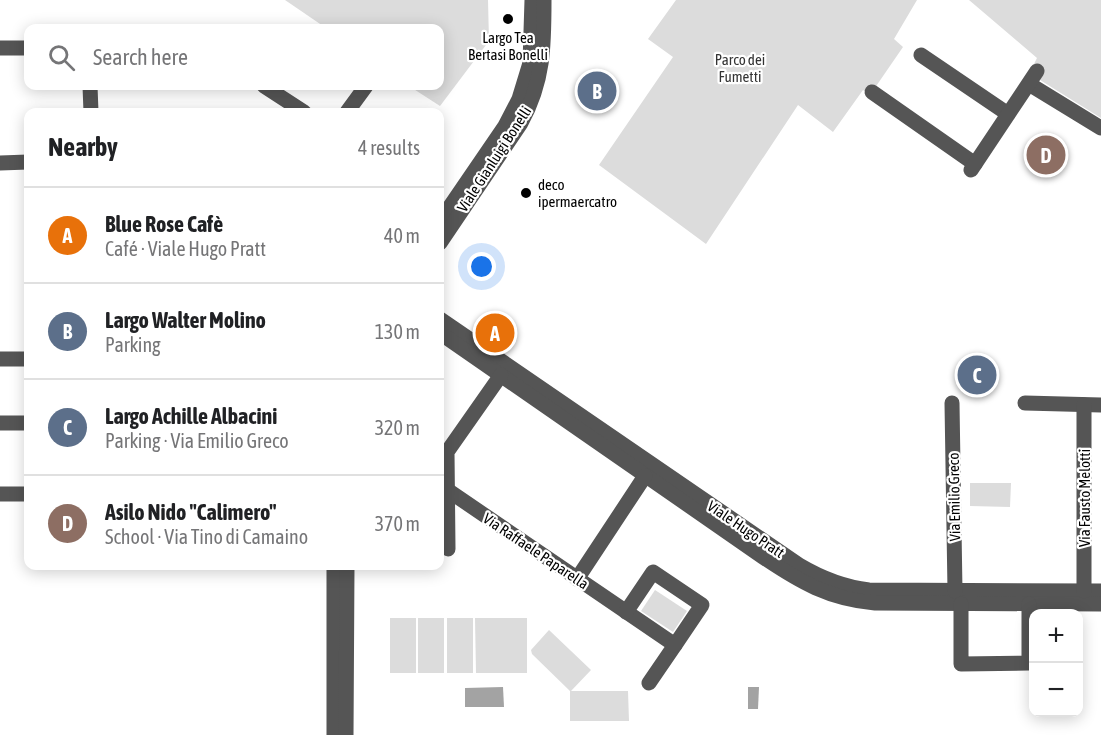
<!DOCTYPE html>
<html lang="en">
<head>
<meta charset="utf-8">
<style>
  :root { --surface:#fff; --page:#f6f6f6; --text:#202124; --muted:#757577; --line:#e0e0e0; --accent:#000 }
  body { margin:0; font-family:"Asap Condensed",sans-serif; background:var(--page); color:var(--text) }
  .controls { position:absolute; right:18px; bottom:18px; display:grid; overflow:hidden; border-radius:12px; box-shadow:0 3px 15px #0003 }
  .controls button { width:54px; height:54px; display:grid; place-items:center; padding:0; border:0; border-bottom:2px solid var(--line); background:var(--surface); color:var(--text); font:30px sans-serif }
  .you { position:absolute; left:482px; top:267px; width:21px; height:21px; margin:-15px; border:4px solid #fff; border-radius:50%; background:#1a73e8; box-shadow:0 0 0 9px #1a73e833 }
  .badge { display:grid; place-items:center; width:39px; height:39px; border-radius:50%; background:var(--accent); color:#fff; font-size:20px; font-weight:700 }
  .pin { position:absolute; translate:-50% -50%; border:3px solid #fff; box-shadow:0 2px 6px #0006 }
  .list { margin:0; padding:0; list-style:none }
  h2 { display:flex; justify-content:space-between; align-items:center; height:78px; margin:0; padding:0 24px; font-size:26px }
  h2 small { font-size:20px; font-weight:400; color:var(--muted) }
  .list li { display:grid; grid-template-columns:39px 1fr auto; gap:18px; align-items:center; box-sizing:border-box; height:96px; padding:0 24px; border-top:2px solid var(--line) }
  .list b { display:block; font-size:22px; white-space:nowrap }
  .list p { margin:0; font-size:20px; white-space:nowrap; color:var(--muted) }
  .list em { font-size:20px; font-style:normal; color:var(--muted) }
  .icon { flex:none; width:33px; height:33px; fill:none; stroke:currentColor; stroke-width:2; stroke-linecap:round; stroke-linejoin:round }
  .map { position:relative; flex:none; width:1101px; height:735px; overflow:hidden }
  .search { position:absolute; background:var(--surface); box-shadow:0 3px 15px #0003; left:24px; top:24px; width:420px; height:66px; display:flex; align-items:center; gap:15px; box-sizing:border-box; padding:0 21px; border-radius:12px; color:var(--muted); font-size:22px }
  .panel { position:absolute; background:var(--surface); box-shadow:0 3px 15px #0003; left:24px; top:108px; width:420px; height:462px; border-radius:12px }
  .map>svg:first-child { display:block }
  .green { fill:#dcdcdc }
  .water { fill:#a3a3a3 }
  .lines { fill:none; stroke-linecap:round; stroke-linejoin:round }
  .minor { stroke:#555; stroke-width:15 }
  .poi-dot { fill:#000; stroke:#fff; stroke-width:2 }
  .labels { text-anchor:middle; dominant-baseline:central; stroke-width:4.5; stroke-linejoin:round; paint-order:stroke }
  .poi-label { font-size:15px; fill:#000; stroke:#fff }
  .park-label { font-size:15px; fill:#333; stroke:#fff }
  .street-label { font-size:15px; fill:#000; stroke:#fff }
</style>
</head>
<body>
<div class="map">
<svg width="1101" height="735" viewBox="0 0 1101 735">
  <rect width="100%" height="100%" fill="#fff"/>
  <g class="green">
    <path d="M285,0H488L489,41L440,106L409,86H440V28H326Z"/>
    <path d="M676,0H917L894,39L903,47L870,95L863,90L833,132L798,105L706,244L599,165L673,57L648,39Z"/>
    <path d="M969,0H1101V118L1040,80L1043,73L1033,66L1037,58Z"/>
    <path d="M970,483H1011L1010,507L970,506Z"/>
    <path d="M655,590L687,611L673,632L641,611Z"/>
    <rect x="390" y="618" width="26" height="55"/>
    <rect x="418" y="618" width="26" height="55"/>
    <rect x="447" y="618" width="26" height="55"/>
    <path d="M475,618H527V673H476Z"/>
    <path d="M549,630L591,670L571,691H628L629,721H570V691L532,654L531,650Z"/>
  </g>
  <g class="water">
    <path d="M503,687L504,707H465V688Z"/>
    <path d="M748,687H759L758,709H748Z"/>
  </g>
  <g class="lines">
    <g class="minor">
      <path d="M0,48H28"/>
      <path d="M921,55L1008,114"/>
      <path d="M1029,84L1101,128"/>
      <path d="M90,86L91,112"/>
      <path d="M264,86L304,112"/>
      <path d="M872,92L975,164"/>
      <path d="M347,112L366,86"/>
      <path d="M0,163L28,162"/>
      <path d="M971,170L1037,71"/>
      <path d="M440,221L505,126L519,99L530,63L532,0"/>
      <path d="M440,243L521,123C544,81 544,46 544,0"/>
      <path d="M440,319L799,565C821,578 843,587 869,590L1101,591"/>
      <path d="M440,333L763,557C800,582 829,599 875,603L1101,604"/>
      <path d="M0,359H28"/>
      <path d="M952,403L955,591"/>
      <path d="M1025,403L1101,405"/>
      <path d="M0,423H28"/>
      <path d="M446,489L675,645L649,683"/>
      <path d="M0,494H28"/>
      <path d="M448,549L447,452L501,375"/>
      <path d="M334,566V735"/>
      <path d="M577,579L645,476"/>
      <path d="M1084,591V405"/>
      <path d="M961,604V664L1029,663V604"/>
      <path d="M626,612L653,572L702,605L675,645"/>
      <path d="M346,735L347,566"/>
    </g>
  </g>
  <g class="poi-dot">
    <circle cx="508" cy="19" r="6"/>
    <circle cx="526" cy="193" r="6"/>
  </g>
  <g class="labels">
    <g class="poi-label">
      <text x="508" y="37">Largo Tea<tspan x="508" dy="17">Bertasi Bonelli</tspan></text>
      <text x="538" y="184" text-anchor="start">deco<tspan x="538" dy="17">ipermaercatro</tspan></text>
    </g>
    <g class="park-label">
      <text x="740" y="59">Parco dei<tspan x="740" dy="17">Fumetti</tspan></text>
    </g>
    <g class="street-label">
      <text transform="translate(494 159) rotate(-57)">Viale Gianluigi Bonelli</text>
      <text transform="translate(954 497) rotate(-91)">Via Emilio Greco</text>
      <text transform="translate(1084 498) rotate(-90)">Via Fausto Melotti</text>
      <text transform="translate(746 529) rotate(34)">Viale Hugo Pratt</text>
      <text transform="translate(536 551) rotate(34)">Via Raffaele Paparella</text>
    </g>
  </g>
</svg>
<div class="controls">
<button>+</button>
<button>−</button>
</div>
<div class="you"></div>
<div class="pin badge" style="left:495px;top:333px;background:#e8710a">A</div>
<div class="pin badge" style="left:597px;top:91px;background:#5c6f8a">B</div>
<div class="pin badge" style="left:977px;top:375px;background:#5c6f8a">C</div>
<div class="pin badge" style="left:1046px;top:155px;background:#8d6e63">D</div>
<div class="search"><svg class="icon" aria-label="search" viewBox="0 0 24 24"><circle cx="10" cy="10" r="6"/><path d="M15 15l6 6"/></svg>Search here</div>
<section class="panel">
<h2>Nearby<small>4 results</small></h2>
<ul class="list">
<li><span class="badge" style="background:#e8710a">A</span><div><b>Blue Rose Cafè</b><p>Café · Viale Hugo Pratt</p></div><em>40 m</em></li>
<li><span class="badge" style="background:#5c6f8a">B</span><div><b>Largo Walter Molino</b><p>Parking</p></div><em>130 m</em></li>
<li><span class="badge" style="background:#5c6f8a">C</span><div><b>Largo Achille Albacini</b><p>Parking · Via Emilio Greco</p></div><em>320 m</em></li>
<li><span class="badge" style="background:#8d6e63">D</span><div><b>Asilo Nido &quot;Calimero&quot;</b><p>School · Via Tino di Camaino</p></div><em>370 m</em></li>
</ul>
</section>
</div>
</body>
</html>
